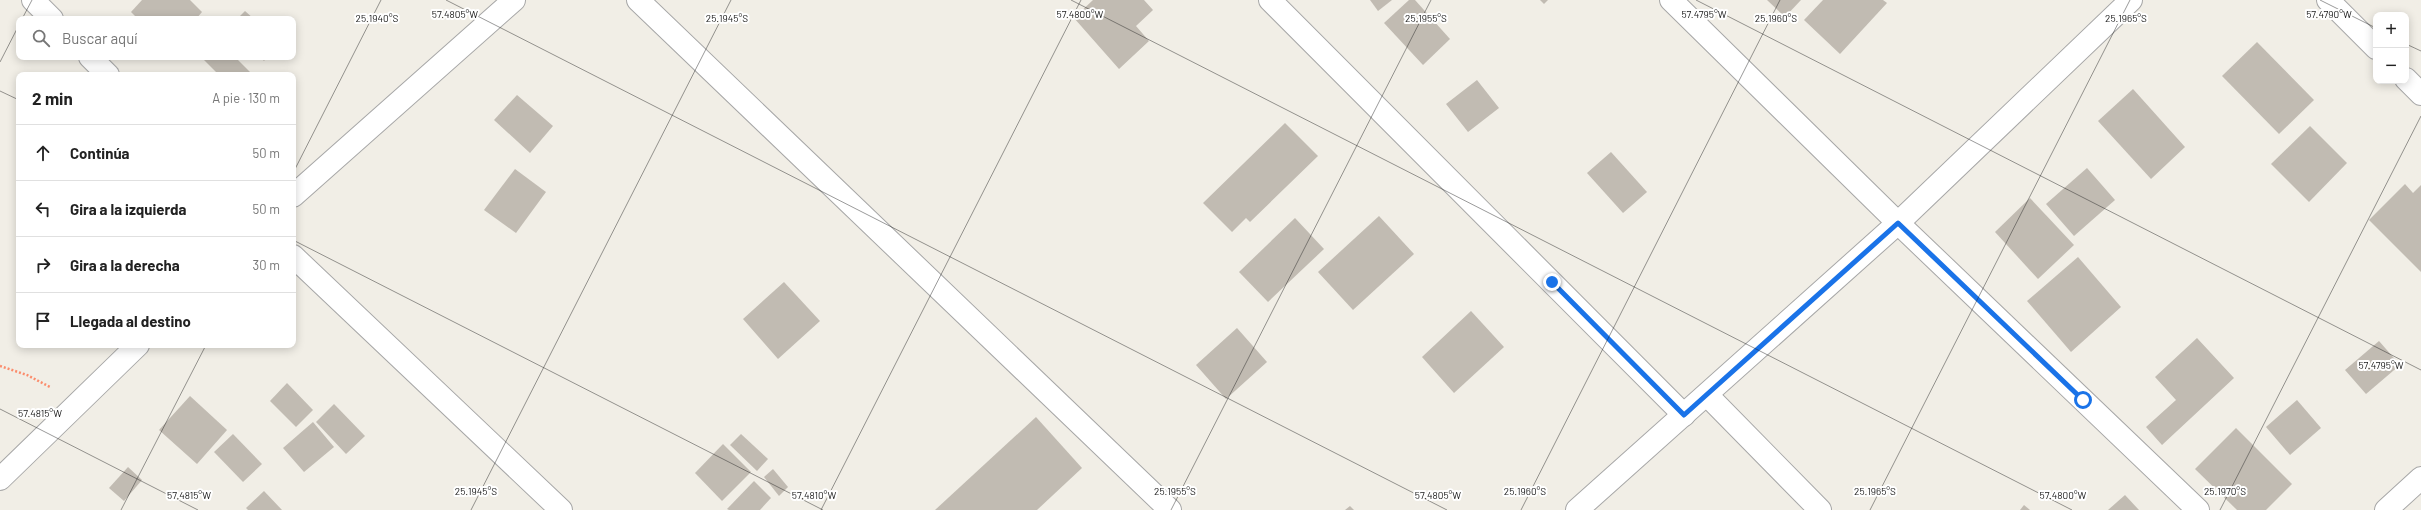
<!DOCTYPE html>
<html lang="es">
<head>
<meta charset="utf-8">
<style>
  :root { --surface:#fff; --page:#f2f2f2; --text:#222; --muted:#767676; --line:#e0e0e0 }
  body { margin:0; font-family:Barlow,sans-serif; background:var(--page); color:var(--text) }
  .controls { position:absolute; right:12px; top:12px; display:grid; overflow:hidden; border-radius:8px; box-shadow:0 2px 10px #0003 }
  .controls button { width:36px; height:36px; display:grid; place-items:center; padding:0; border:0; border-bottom:1px solid var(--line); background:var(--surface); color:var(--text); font:20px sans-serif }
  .stop { position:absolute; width:12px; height:12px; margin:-9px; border:3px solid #1a73e8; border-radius:50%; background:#fff }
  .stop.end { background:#1a73e8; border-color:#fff; box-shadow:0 1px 4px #0008 }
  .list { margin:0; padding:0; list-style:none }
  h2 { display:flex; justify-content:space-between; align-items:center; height:52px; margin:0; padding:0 16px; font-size:17px }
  h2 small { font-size:13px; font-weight:400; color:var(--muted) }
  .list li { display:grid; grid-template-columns:26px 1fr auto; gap:12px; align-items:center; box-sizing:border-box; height:56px; padding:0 16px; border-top:1px solid var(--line) }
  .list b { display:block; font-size:15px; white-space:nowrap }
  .list em { font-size:13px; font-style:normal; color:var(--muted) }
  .icon { flex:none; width:22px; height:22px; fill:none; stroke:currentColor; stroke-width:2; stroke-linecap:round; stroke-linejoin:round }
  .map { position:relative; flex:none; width:2421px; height:510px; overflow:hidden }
  .search { position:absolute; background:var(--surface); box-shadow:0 2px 10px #0003; left:16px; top:16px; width:280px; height:44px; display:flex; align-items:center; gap:10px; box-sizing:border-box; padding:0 14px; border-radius:8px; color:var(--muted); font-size:15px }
  .panel { position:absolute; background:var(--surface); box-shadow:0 2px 10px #0003; left:16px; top:72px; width:280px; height:276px; border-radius:8px }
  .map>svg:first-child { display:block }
  .building { fill:#c1bbb2 }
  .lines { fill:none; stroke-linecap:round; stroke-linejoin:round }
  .minor-casing { stroke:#a7a7a7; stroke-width:24 }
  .path { stroke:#fb8c6c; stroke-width:2.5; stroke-dasharray:2 2; stroke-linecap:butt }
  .minor { stroke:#fff; stroke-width:22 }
  .route { stroke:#1a73e8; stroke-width:5 }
  .ticks { fill:none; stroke:#202020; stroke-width:1; stroke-opacity:0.45 }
  .ticks-label { font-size:10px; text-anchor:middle; fill:#202020; stroke:#fff; stroke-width:4; stroke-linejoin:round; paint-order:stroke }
</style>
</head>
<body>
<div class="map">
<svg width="2421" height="510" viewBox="0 0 2421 510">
  <rect width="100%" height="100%" fill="#f1eee6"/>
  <g class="building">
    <path d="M142,0H190L202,12L196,19H138L131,12Z"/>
    <path d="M1093,0H1144L1153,10L1136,26L1149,41L1119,69L1074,18Z"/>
    <path d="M1370,0H1392L1378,11Z"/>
    <path d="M1409,0H1415L1450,39L1423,65L1384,23Z"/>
    <path d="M1540,0H1548L1544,4Z"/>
    <path d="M1767,0H1801L1785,17Z"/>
    <path d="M1823,0H1883L1887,3L1840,54L1804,20Z"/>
    <path d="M245,11L254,19H237Z"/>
    <path d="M2257,42L2314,100L2279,134L2222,76Z"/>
    <path d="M201,57H235L251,73L219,75Z"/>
    <path d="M260,57H267L264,61Z"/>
    <path d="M1477,80L1499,108L1468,132L1446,104Z"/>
    <path d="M2133,89L2185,147L2151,179L2098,121Z"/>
    <path d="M517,95L553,126L530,153L494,120Z"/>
    <path d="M1285,123L1318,156L1250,222L1246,218L1232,232L1203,203Z"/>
    <path d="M2310,126L2347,163L2309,202L2271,164Z"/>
    <path d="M1611,152L1647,192L1623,213L1587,173Z"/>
    <path d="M2087,168L2115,200L2074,236L2046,204Z"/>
    <path d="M515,169L546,192L516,233L484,210Z"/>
    <path d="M2405,184L2413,193L2421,185V272L2369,220Z"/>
    <path d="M2030,198L2074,245L2038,279L1995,232Z"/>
    <path d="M1379,216L1414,254L1353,310L1318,272Z"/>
    <path d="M1295,218L1324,249L1268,302L1239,272Z"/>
    <path d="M2078,257L2121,307L2071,352L2027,301Z"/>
    <path d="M784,282L820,321L778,359L743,319Z"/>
    <path d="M1471,311L1504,347L1454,393L1422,357Z"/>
    <path d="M1237,328L1267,362L1226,399L1196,365Z"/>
    <path d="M2197,338L2234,378L2162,445L2146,427L2176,400L2155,377Z"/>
    <path d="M2379,341L2400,365L2366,394L2345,370Z"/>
    <path d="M287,383L313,410L296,427L270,401Z"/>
    <path d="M190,396L227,430L197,464L159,430Z"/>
    <path d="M2297,400L2321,428L2290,455L2266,427Z"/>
    <path d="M334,404L365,436L346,454L316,422Z"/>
    <path d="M1036,417L1082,468L1037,510H935Z"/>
    <path d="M313,422L334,447L304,472L283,448Z"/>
    <path d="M2236,428L2292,484L2266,510H2237L2195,469Z"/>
    <path d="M233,434L262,464L243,482L214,452Z"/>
    <path d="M741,434L768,459L757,471L730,445Z"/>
    <path d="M723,444L751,472L722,501L695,473Z"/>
    <path d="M128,467L142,480L124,501L109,488Z"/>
    <path d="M773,469L788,487L779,496L764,477Z"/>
    <path d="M754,481L771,498L760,510H729L727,509Z"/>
    <path d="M264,491L282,510H248L246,508Z"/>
    <path d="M2125,495L2139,510H2108Z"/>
    <path d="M2024,505L2030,510H2020Z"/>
    <path d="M1350,506L1354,510H1345Z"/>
  </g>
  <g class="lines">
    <g class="minor-casing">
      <g id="minor">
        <path d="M33,0L52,19"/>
        <path d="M638,0L1170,510"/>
        <path d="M1270,0L1684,415"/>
        <path d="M1671,0L1898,223L2198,510"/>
        <path d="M2328,0L2376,48"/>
        <path d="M90,57L108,75"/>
        <path d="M2406,79L2421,94"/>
        <path d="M293,196L514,0"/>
        <path d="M293,256L561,510"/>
        <path d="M1707,395L1820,510"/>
        <path d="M0,479L138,345"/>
        <path d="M1577,510L1898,223L2131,0"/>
        <path d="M2386,510L2421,478"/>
      </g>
    </g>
    <path class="path" d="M0,366L27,375L50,387"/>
    <use href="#minor" class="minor"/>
  </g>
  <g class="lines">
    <path class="route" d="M1552,282L1684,415L1898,223L2083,400"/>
  </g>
  <path class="ticks" d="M446,0L1447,510M1071,0L2072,510M1696,0L2421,370M2320,0L2376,28M22,19L32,0M2406,44L2421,51M0,62L19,25M0,91L19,100M293,173L381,0M293,240L823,510M0,409L198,510M121,510L206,345M471,510L731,0M821,510L1081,0M1171,510L1431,0M1521,510L1780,0M1870,510L2130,0M2220,510L2421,116"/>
  <g class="ticks-label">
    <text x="455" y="18">57.4805°W</text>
    <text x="1080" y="18">57.4800°W</text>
    <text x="1704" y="18">57.4795°W</text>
    <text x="2329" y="18">57.4790°W</text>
    <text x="377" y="22">25.1940°S</text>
    <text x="727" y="22">25.1945°S</text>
    <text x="1426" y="22">25.1955°S</text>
    <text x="1776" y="22">25.1960°S</text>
    <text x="2126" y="22">25.1965°S</text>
    <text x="2381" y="369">57.4795°W</text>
    <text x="40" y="417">57.4815°W</text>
    <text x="476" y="495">25.1945°S</text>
    <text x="1175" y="495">25.1955°S</text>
    <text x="1525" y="495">25.1960°S</text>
    <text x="1875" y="495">25.1965°S</text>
    <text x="2225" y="495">25.1970°S</text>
    <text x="189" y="499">57.4815°W</text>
    <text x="814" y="499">57.4810°W</text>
    <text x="1438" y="499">57.4805°W</text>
    <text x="2063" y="499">57.4800°W</text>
  </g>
</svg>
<div class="controls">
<button>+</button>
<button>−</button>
</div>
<div class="stop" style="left:2083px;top:400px"></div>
<div class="stop end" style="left:1552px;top:282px"></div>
<div class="search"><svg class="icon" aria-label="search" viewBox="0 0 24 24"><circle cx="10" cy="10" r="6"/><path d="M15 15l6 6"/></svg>Buscar aquí</div>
<section class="panel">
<h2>2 min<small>A pie · 130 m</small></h2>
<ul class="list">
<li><svg class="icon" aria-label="ahead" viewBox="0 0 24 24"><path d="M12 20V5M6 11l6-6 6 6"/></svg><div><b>Continúa</b></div><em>50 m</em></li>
<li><svg class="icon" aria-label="left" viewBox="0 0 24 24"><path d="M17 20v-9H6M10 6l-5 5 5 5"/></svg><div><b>Gira a la izquierda</b></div><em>50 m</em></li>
<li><svg class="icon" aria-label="right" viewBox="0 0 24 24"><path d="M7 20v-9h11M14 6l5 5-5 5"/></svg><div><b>Gira a la derecha</b></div><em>30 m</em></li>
<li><svg class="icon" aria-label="arrive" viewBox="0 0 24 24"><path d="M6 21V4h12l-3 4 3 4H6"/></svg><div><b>Llegada al destino</b></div></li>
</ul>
</section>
</div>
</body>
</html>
